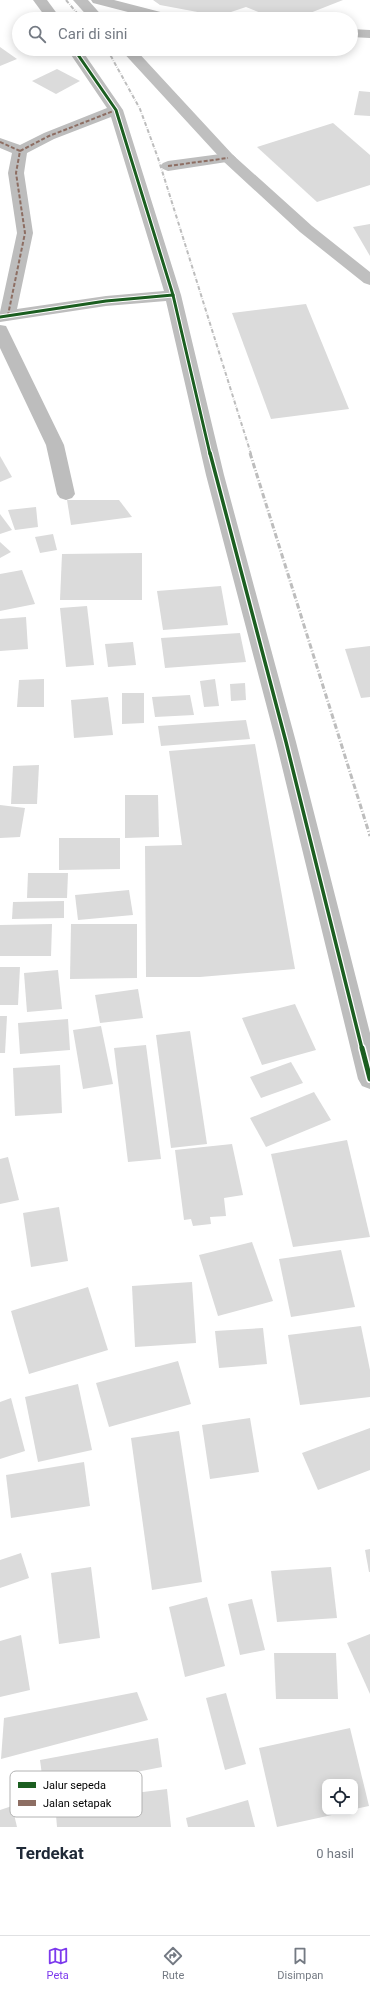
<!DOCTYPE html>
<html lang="id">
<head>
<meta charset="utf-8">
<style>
  :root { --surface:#fff; --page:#f2f2f3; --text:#1f2937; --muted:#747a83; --line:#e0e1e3; --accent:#7c3aed }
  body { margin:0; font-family:Roboto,sans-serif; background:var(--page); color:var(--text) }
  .controls { position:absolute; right:12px; bottom:12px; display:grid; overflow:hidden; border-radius:8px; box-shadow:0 2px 10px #0003 }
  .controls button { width:36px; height:36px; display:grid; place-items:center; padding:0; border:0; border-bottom:1px solid var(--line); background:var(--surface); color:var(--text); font:20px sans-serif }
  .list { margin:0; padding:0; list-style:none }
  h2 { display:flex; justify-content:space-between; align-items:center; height:52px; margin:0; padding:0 16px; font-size:17px }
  h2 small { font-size:13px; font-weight:400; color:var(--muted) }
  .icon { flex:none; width:22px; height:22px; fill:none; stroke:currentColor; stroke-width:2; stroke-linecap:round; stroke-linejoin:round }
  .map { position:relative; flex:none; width:370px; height:1827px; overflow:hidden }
  .search { position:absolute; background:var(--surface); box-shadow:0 2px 10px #0003; left:12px; right:12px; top:12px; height:44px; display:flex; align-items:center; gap:10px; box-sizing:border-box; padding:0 14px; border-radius:22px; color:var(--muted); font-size:15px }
  .sheet { height:108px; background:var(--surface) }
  nav { display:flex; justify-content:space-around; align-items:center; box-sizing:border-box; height:56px; border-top:1px solid var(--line); background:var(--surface); font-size:11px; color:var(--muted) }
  nav a { display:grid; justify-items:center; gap:2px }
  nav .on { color:var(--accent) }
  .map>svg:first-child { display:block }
  .building { fill:#dbdbdb }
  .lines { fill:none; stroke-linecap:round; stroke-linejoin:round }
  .minor { fill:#bdbdbd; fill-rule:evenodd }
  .secondary { fill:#bfbfbf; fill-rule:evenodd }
  .rail-far1 { stroke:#bdbdbd; stroke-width:2; stroke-dasharray:4 1.5 0.5 1.5; stroke-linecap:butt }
  .rail { stroke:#bdbdbd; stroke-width:3; stroke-dasharray:5.5 2 1 2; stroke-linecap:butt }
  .quiet { stroke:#8d6e63; stroke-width:2; stroke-dasharray:4 2; stroke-linecap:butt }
  .cycleway-far2-casing { stroke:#fff; stroke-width:5 }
  .cycleway-far1-casing { stroke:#fff; stroke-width:6 }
  .cycleway-casing { stroke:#fff; stroke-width:8 }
  .cycleway-far2 { stroke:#1b5e20; stroke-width:3 }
  .cycleway-far1 { stroke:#1b5e20; stroke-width:3.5 }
  .cycleway { stroke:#1b5e20; stroke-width:5 }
  .key { fill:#fff; stroke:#b2b2b2; stroke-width:1 }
  .key-label { font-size:11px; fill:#000 }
</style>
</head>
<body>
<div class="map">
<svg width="370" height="1827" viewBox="0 0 370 1827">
  <rect width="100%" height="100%" fill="#fff"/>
  <g class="building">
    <path d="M153,0H343L310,13H261L246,7L219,16L160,5Z"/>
    <path d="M0,47L17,59L0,66Z"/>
    <path d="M57,69L80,81L56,94L32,81Z"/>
    <path d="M359,91L370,92V116L354,115Z"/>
    <path d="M333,123L370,155V185L317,202L257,147Z"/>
    <path d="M370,224V256L353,227Z"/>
    <path d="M306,304L349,409L271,419L232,313Z"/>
    <path d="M0,456L12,477L0,482Z"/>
    <path d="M67,500H119L132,517L71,525Z"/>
    <path d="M36,507L38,527L15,530L8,510Z"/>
    <path d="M0,514L12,530L0,534Z"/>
    <path d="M53,534L57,550L40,553L35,537Z"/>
    <path d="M0,542L11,552L0,558Z"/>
    <path d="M142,553V600H60L62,554Z"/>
    <path d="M22,570L35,604L0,611V574Z"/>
    <path d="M221,586L228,625L163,630L157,591Z"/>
    <path d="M87,606L94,665L66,667L60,608Z"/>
    <path d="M26,617L28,649L0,651V619Z"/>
    <path d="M240,633L246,662L165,668L161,638Z"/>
    <path d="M133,642L136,665L108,667L105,644Z"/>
    <path d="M370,646V697L361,698L345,649Z"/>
    <path d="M44,679V707H17L19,680Z"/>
    <path d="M215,679L219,706L204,707L200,681Z"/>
    <path d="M245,683L246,700L231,701L230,684Z"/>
    <path d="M122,693H144V723L122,724Z"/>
    <path d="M190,695L194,715L155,717L152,697Z"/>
    <path d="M108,697L113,735L74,738L71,700Z"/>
    <path d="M246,720L250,739L161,746L158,726Z"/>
    <path d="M255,744L295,969L200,977H146L145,846L182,845L169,751Z"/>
    <path d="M39,765L37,804H11L13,766Z"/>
    <path d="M125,795H158L159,837L125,838Z"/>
    <path d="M0,805L25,808L20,837L0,838Z"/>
    <path d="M59,838H120V869L59,870Z"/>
    <path d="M28,873H68L67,898H27Z"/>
    <path d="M129,890L133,915L78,920L75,895Z"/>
    <path d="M64,901V918L12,919L13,902Z"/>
    <path d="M52,924L51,956H0V925Z"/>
    <path d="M71,924H137V978L70,979Z"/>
    <path d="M0,967H20L18,1005H0Z"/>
    <path d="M58,970L62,1009L27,1012L24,973Z"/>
    <path d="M138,989L143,1018L100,1023L95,995Z"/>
    <path d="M295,1004L316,1050L262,1065L242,1018Z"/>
    <path d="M0,1016H7L5,1053H0Z"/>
    <path d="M68,1019L70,1050L20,1054L18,1023Z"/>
    <path d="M101,1026L113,1084L83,1089L73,1030Z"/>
    <path d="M190,1031L207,1144L171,1148L156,1035Z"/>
    <path d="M146,1045L161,1159L128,1162L114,1048Z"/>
    <path d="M291,1062L303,1083L261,1098L250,1077Z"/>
    <path d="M60,1065L62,1113L15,1116L13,1068Z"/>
    <path d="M314,1092L331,1120L266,1147L250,1118Z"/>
    <path d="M347,1140L370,1237L293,1247L271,1154Z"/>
    <path d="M232,1144L243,1195L224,1198L226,1216L210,1217L211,1224L193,1226L191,1219L184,1220L175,1150Z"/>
    <path d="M8,1157L19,1200L0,1204V1159Z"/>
    <path d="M59,1207L68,1261L31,1267L23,1213Z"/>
    <path d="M252,1242L273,1301L218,1316L199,1255Z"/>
    <path d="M341,1250L355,1307L291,1317L279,1259Z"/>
    <path d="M192,1282L196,1343L135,1347L132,1286Z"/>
    <path d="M88,1287L108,1350L29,1374L11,1311Z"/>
    <path d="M361,1326L370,1370V1397L300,1405L288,1335Z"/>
    <path d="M263,1328L267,1364L219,1368L215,1331Z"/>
    <path d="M178,1361L191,1404L109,1427L96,1383Z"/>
    <path d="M78,1384L92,1450L38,1462L25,1397Z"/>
    <path d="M11,1398L25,1451L0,1459V1402Z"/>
    <path d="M250,1418L259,1472L210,1479L202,1425Z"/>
    <path d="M370,1428V1470L318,1490L302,1453Z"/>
    <path d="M179,1431L202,1582L152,1590L131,1438Z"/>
    <path d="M84,1462L90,1506L11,1518L6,1475Z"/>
    <path d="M370,1549V1572H369L365,1550Z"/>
    <path d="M21,1553L29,1578L0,1588V1560Z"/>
    <path d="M91,1567L100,1638L59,1644L51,1573Z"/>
    <path d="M331,1567L337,1618L277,1622L271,1571Z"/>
    <path d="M207,1597L225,1666L185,1677L169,1607Z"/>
    <path d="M252,1599L265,1650L240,1655L228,1604Z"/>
    <path d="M370,1634V1694L347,1643Z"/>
    <path d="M21,1635L30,1690L0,1697V1641Z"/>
    <path d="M274,1653H336L338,1699H276Z"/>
    <path d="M137,1692L148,1720L1,1759L4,1718Z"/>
    <path d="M226,1693L246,1764L225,1770L206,1698Z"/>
    <path d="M350,1728L369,1806L355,1809V1782H325V1812L341,1813L277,1827L259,1748Z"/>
    <path d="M158,1738L162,1767L44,1790L40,1760Z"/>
    <path d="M167,1789L171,1827H57L55,1803Z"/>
    <path d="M248,1800L255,1827H188L186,1818Z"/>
    <path d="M12,1806L17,1827H0V1810Z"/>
  </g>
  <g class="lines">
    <g class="minor">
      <path d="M33,0H47L61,19H47Z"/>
      <path d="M91,0H114L176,16L178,19H155L93,3Z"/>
      <path d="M351,29L370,30V38L351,37Z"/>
      <path d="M67,49H81L123,110L181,295L224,475L296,742L370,1033V1089L362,1086L358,1079L276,742L206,475L166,301L106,306L0,322V312L17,233L8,173L12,153L0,148V138L20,145L44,133L107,108ZM111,117L164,291L106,296L17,309L33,233L24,173L27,153L54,139Z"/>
      <path d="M228,153L233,155L236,158L233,161L168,171L163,169L160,166L163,163L168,161Z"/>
      <path d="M0,325L6,326L8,330L64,445L75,494L72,498L66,500L60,498L57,494L46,445L0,348Z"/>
    </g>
    <g class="secondary">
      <path d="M73,0H88L105,19H90Z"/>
      <path d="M120,49H135L233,155L312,226L370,272V285L364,283L300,232L223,161Z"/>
    </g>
    <g class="rail-far1">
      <path d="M66,0L82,19"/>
      <path d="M107,49L140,109L158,158L251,454"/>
    </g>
    <path class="rail" d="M250,453L370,836"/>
    <g class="quiet">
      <path d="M0,142L20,151L16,173L25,233L8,315"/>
      <path d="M20,151L49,136L116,110"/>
      <path d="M168,166L228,158"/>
    </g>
    <g class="cycleway-far2-casing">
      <g id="cycleway-far2">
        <path d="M74,49L116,110L173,295"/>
        <path d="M0,317L106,301L173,295L210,454"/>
      </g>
    </g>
    <g class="cycleway-far1-casing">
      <path id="cycleway-far1" d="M210,453L286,742L362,1049"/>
    </g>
    <g class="cycleway-casing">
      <path id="cycleway" d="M362,1048L370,1079"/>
    </g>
    <use href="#cycleway-far2" class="cycleway-far2"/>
    <use href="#cycleway-far1" class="cycleway-far1"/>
    <use href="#cycleway" class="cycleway"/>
  </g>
  <rect x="10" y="1771" width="132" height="46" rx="6" class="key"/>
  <rect x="18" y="1782" width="18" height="6" fill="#1b5e20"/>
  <rect x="18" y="1800" width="18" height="6" fill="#8d6e63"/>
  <g class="key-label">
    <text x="43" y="1789">Jalur sepeda</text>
    <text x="43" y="1807">Jalan setapak</text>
  </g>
</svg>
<div class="controls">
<button><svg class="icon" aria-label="locate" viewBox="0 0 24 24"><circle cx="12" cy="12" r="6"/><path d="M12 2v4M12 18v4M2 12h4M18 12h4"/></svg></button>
</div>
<div class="search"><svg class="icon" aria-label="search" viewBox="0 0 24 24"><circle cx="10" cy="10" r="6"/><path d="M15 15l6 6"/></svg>Cari di sini</div>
</div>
<section class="sheet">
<h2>Terdekat<small>0 hasil</small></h2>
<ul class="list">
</ul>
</section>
<nav>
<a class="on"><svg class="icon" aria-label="map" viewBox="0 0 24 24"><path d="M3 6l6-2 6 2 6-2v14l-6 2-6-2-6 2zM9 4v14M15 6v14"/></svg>Peta</a>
<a><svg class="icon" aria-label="directions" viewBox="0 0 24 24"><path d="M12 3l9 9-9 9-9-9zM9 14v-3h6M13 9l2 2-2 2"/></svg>Rute</a>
<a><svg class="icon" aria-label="saved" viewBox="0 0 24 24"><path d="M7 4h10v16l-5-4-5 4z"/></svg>Disimpan</a>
</nav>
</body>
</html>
